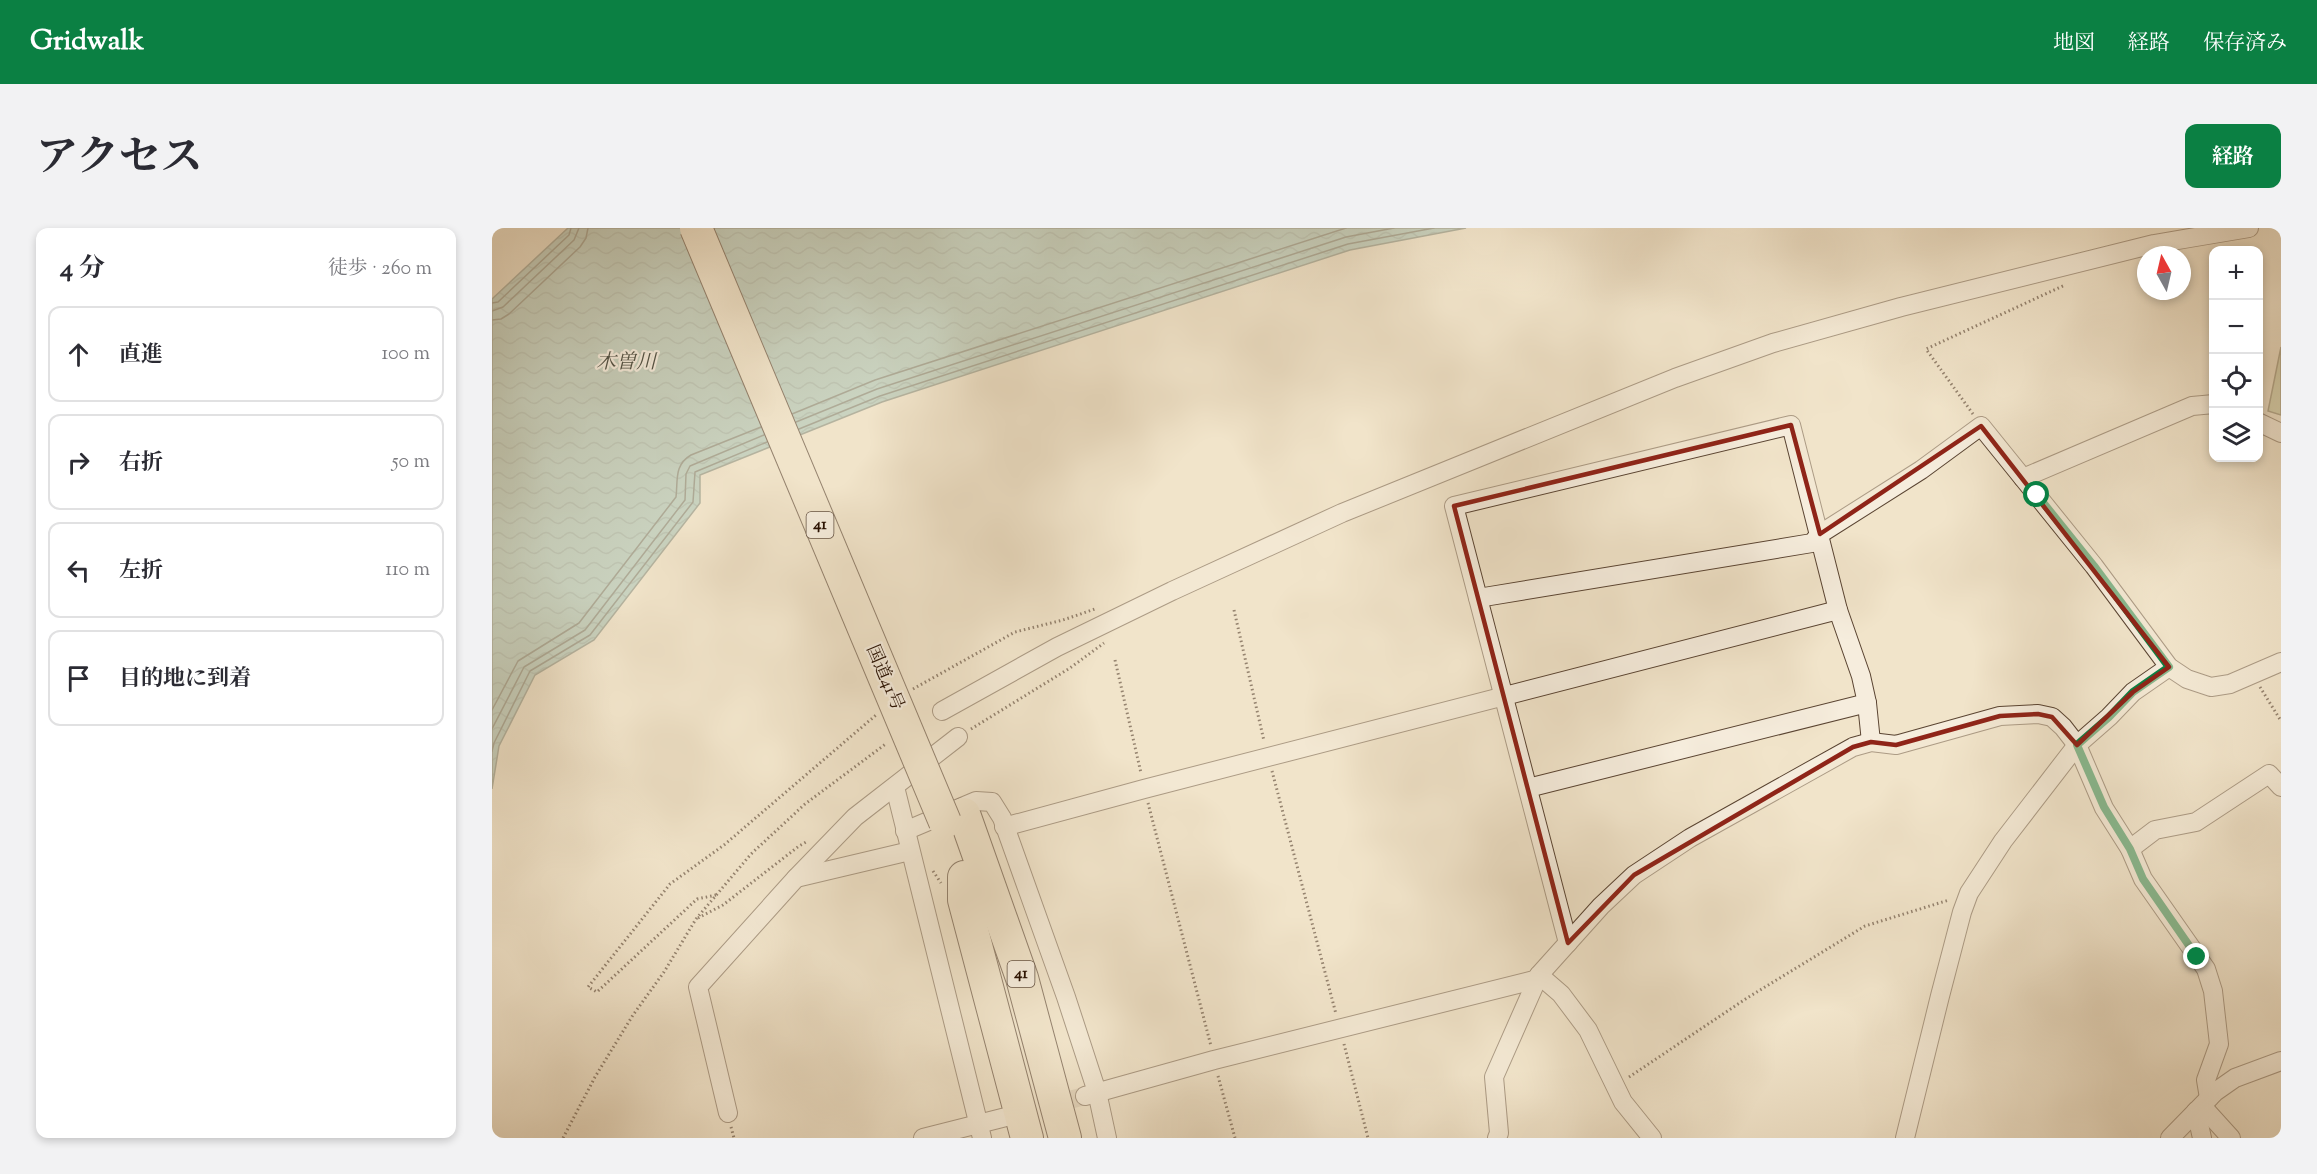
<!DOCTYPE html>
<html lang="ja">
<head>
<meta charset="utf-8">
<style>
  :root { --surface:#fff; --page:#f2f2f3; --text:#2b2b33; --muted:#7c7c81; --line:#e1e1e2; --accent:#0b8043 }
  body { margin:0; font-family:"Sorts Mill Goudy","Noto Serif JP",serif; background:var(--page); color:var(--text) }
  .controls { position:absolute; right:18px; top:18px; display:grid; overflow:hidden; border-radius:12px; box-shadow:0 3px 9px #0003 }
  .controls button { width:54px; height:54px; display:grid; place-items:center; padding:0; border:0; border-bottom:2px solid var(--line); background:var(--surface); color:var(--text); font:30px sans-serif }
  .compass { position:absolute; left:1645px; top:18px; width:54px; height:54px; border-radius:50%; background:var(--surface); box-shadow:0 3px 9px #0003; rotate:352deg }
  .stop { position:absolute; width:18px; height:18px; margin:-14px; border:4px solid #0b8043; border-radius:50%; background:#fff }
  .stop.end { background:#0b8043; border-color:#fff; box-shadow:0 2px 6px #0008 }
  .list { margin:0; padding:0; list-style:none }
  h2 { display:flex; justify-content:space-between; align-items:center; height:78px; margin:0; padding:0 24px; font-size:26px }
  h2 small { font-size:20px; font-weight:400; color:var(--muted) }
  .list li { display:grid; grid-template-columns:39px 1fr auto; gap:18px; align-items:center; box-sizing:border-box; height:96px; margin:0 12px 12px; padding:0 12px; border:2px solid var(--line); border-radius:12px }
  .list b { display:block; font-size:22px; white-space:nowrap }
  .list em { font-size:20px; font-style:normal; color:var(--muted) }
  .icon { flex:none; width:33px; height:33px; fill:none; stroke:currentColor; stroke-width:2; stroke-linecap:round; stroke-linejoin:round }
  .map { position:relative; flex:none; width:1789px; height:910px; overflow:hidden; border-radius:12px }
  header { display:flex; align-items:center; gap:36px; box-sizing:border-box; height:84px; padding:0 30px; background:var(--accent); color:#fff }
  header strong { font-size:28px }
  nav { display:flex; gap:33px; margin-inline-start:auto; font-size:21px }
  .intro { display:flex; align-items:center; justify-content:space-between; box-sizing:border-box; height:144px; padding:0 36px }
  h1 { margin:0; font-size:42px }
  .button { padding:15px 27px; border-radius:12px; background:var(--accent); color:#fff; font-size:21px; font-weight:700 }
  main { display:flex; gap:36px; padding:0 36px }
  aside { flex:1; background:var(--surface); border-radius:12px; box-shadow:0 3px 9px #0003 }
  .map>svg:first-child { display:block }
  .green { fill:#bec394; stroke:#72694a; stroke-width:1.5 }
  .water { fill:url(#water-waves); stroke:#6d796c; stroke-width:1.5 }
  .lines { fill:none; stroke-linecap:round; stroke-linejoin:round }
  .shore { stroke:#61675a; stroke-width:1.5 }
  .street-tunnel { stroke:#d3c4ac; stroke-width:18; stroke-dasharray:18 9; stroke-linecap:butt }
  .street-casing { stroke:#5a4432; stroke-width:20 }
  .highway-casing { stroke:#270f00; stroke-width:34 }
  .path { stroke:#270f00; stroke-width:3; stroke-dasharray:1.5 3; stroke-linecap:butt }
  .street { stroke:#f6eddd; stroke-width:18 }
  .highway { stroke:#f1e4ca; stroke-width:32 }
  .highway-bridge-casing { stroke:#270f00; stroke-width:34; stroke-linecap:butt }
  .highway-bridge { stroke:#f1e4ca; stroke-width:32 }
  .route { stroke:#0b8043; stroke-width:8 }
  .marked { fill:none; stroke:#8f2418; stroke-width:4.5; stroke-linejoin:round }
  .labels { text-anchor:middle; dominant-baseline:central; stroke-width:4.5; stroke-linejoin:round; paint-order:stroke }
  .shield { fill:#f6eddd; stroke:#655242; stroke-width:1.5 }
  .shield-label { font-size:16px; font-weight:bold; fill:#270f00 }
  .street-label { font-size:18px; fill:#270f00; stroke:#f6eddd }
  .water-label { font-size:20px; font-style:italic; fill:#555548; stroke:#f6eddd }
</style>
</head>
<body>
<header>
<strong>Gridwalk</strong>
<nav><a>地図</a><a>経路</a><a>保存済み</a></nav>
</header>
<div class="intro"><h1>アクセス</h1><a class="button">経路</a></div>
<main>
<aside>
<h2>4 分<small>徒歩 · 260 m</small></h2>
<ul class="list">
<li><svg class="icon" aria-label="ahead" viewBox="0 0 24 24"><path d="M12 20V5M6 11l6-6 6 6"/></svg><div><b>直進</b></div><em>100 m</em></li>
<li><svg class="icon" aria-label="right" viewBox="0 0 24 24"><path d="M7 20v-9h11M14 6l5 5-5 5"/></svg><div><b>右折</b></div><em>50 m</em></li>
<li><svg class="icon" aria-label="left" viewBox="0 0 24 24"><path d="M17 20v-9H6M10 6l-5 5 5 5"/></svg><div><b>左折</b></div><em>110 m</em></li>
<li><svg class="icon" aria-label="arrive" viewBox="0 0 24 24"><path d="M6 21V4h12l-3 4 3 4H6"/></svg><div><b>目的地に到着</b></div></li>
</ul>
</aside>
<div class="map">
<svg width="1789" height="910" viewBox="0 0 1789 910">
  <defs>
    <pattern id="water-waves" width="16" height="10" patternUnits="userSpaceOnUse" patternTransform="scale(1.5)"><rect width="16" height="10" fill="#9bbfb4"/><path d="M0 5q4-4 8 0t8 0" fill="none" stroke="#86a399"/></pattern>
  </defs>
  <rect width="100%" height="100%" fill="#f1e4ca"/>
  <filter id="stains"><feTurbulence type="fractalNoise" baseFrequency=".00333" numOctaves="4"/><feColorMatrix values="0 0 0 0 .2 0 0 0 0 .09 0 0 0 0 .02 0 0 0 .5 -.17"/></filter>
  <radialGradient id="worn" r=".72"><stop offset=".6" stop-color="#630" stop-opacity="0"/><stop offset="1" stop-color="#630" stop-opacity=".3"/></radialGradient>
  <path class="green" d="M1789,119V187L1776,183Z"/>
  <path class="water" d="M76,0H974L858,22L390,174L208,247V275L102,412L43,447L7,518L0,561V71Z"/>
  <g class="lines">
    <g class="shore">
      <path d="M0,75L6,74L77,7L79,0"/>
      <path d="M0,83L11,79L82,12L87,0"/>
      <path d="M0,92L9,91L17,86L88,19L94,10L96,0"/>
      <path d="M300,186L383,152L854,0"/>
      <path d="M304,194L385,161L854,9L902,0"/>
      <path d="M307,201L388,168L856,16L942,0"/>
      <path d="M0,482L26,433L87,395L184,269C186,252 182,237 199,227L269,199"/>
      <path d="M0,501L32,439L93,402L193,272L194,246L198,238L272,207"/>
      <path d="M0,523L2,515L38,443L98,407L201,274L203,244L275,214"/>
    </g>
    <path class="street-tunnel" d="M522,886L593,868"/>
    <g class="street-casing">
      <g id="street">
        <path d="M1766,194L1789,205"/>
        <path d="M1531,250L1700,178L1722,176"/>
        <path d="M986,370L1320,315L1328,306L1429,242L1489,198L1602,338L1677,439L1695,451L1719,459L1738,456L1789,434"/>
        <path d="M450,483L565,419L680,363L850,285L1183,150L1281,115L1409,79L1662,16L1757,0"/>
        <path d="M403,559L490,910"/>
        <path d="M1036,560L1375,475"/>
        <path d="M512,599L652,561L1346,382"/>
        <path d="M413,603L484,573L500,574L510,590L574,769L605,864L615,910"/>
        <path d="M1638,621L1663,602L1704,594L1777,546L1789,559"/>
        <path d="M304,650L418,623"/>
        <path d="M1076,715L962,278L1299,197L1346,382L1369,448L1375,475L1379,514"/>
        <path d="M1047,747L1069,766L1096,802L1131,874L1160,910"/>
        <path d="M593,868L722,832L1046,751"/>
        <path d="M1710,878L1739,910"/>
        <path d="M1704,883L1710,910"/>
        <path d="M236,885L206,759L304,650L363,589L466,509"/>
        <path d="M431,910L514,889"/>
        <path d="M1005,910L1007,905L1002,849L1047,747L1109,678L1142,647L1198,610L1361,519L1379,514L1404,517L1508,488L1546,486L1560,489L1571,499L1585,517L1612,580L1638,621L1651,651L1714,741L1721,763L1727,816L1714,852L1717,870"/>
        <path d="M1413,910L1448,768L1470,684L1477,665L1511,613L1585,517L1617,489L1641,464L1677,439"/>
        <path d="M1678,910L1723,864L1743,850L1789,833"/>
      </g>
    </g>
    <g class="highway-casing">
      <g id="highway">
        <path d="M472,586L530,750L573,910"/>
        <path d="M472,649V672L535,910"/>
      </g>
    </g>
    <g class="path">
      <path d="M1481,186L1434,121L1573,57"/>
      <path d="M742,382L772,513"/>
      <path d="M623,432L649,545"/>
      <path d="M1768,459L1789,493"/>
      <path d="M421,461L523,404L571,392L603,381"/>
      <path d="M479,501L578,440L612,415"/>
      <path d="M780,543L844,786"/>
      <path d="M656,575L719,818"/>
      <path d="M441,643L449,655"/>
      <path d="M224,667L205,671L105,764L96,759L178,656L232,617L384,487"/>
      <path d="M206,690L231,677L307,618L316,613"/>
      <path d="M852,816L876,910"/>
      <path d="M726,848L743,910"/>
      <path d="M1137,849L1255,770L1373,698L1457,672"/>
      <path d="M239,899L242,910"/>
      <path d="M71,910L103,849L141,787L172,744L204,691L259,626L313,576L395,515"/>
    </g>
    <use href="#street" class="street"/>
    <use href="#highway" class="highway"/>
    <g class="highway-bridge-casing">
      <path id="highway-bridge" d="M204,0L453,594"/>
    </g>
    <use href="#highway-bridge" class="highway-bridge"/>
  </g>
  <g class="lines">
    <path class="route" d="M1545,267L1602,338L1677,439L1641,464L1617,489L1585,517L1612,579L1638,621L1651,651L1705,729"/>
  </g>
  <path d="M0 0H1789V910H0ZM1299,197L1328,306L1489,198L1677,439L1641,464L1585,517L1560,489L1546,486L1508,488L1404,517L1379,514L1361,519L1142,647L1076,715L962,278Z" fill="#f1e4ca" fill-opacity=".55" fill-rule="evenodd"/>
  <path class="marked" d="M1299,197L1328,306L1489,198L1677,439L1641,464L1585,517L1560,489L1546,486L1508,488L1404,517L1379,514L1361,519L1142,647L1076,715L962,278Z"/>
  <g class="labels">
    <g class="shield">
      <rect x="314.5" y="284" width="27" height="26" rx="4.5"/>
      <rect x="515.5" y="733" width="27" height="26" rx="4.5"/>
    </g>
    <g class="shield-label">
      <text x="328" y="297">41</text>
      <text x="529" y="746">41</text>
    </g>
    <g class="street-label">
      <text transform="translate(392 450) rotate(67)">国道41号</text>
    </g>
    <g class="water-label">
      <text x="134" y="135">木曽川</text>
    </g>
  </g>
  <rect width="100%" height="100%" filter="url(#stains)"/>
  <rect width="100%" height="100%" fill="url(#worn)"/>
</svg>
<div class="controls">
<button>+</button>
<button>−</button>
<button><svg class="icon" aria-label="locate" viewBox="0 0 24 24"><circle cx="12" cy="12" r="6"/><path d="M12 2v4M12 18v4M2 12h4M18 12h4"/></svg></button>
<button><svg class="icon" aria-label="layers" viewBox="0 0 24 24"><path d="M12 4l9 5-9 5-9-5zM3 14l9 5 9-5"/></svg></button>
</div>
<svg class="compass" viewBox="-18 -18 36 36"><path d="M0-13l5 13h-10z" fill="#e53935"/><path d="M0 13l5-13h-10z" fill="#7c7c81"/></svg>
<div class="stop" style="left:1545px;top:267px"></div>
<div class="stop end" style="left:1705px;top:729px"></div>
</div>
</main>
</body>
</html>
